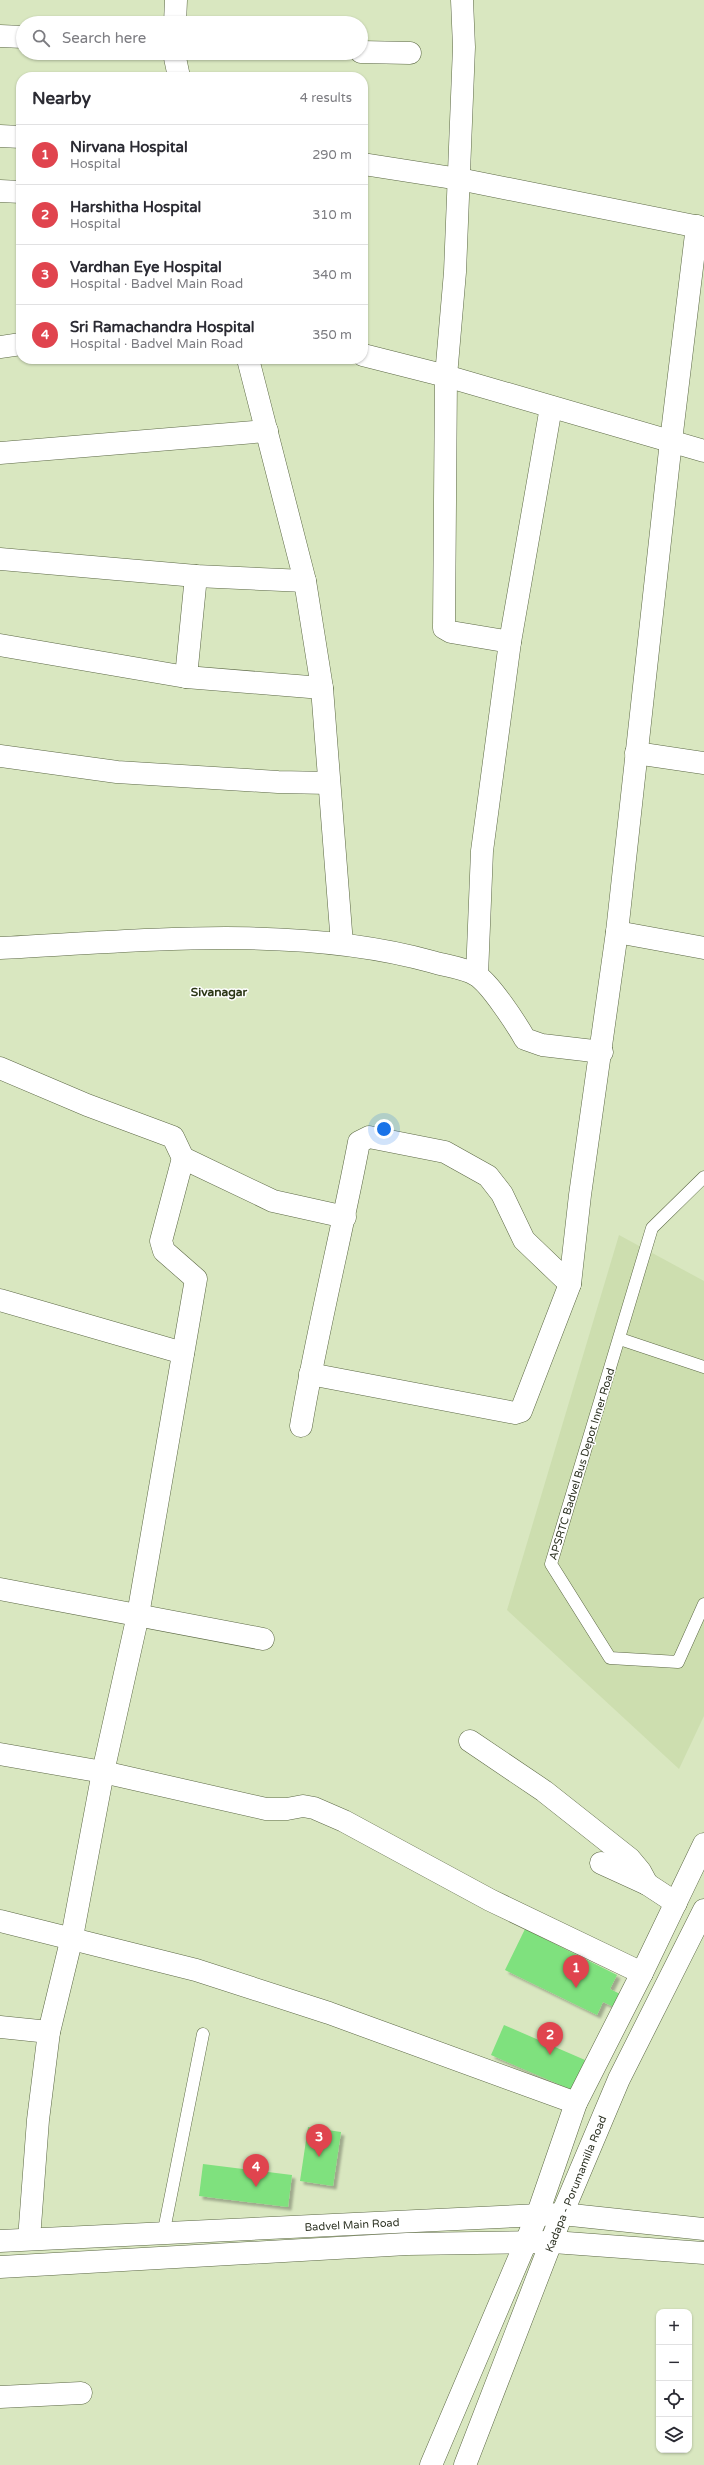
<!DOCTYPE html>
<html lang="en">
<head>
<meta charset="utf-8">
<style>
  :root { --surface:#fff; --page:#f2f2f3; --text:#2b2b33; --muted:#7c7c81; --line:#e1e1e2; --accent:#7438ae }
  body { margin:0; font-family:"Varela Round",sans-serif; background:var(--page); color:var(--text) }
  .controls { position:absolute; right:12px; bottom:12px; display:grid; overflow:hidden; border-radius:8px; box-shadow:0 1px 3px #0004 }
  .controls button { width:36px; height:36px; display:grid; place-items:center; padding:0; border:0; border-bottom:1px solid var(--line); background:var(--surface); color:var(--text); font:20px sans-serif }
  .you { position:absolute; left:384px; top:1129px; width:14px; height:14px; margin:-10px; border:3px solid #fff; border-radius:50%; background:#1a73e8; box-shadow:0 0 0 6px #1a73e833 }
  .badge { display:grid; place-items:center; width:26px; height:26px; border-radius:50%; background:var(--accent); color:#fff; font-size:13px; font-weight:700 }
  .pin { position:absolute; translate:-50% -33px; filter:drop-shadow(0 1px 2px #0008) }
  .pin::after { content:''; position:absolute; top:21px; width:14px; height:12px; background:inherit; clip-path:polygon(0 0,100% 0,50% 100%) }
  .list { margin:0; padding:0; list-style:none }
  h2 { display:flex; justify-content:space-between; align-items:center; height:52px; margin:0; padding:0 16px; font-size:17px }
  h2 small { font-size:13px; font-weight:400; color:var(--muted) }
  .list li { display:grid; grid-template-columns:26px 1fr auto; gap:12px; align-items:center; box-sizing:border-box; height:60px; padding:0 16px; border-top:1px solid var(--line) }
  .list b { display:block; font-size:15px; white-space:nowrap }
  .list p { margin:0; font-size:13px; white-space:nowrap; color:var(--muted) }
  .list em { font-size:13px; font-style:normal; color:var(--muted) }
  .icon { flex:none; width:22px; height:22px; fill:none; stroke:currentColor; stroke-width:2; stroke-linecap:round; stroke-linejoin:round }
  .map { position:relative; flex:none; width:704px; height:2465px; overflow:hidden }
  .search { position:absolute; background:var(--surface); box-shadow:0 1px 3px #0004; left:16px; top:16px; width:352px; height:44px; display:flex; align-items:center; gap:10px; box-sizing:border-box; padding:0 14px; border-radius:22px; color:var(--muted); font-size:15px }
  .panel { position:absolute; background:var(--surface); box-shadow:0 1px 3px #0004; left:16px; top:72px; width:352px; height:292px; border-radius:16px }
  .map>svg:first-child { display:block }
  .built { fill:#cddeaf }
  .building { fill:#7fe17e; filter:url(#shadow) }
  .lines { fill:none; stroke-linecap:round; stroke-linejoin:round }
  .service-casing { stroke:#5c6845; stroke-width:13 }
  .minor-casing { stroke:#5c6845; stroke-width:23 }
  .primary-casing { stroke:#5c6845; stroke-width:23 }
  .service { stroke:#fff; stroke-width:12 }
  .minor { stroke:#fff; stroke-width:22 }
  .primary { stroke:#fff; stroke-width:22 }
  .labels { text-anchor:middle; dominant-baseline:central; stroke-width:3; stroke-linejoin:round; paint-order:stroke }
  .street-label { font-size:11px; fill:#2f3425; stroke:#fff }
  .neighbourhood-label { font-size:12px; font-weight:bold; fill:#2c3716; stroke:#fff }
</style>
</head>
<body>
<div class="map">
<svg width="704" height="2465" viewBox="0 0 704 2465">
  <defs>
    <filter id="shadow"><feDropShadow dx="3.5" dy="3.5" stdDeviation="1" flood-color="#0004"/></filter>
  </defs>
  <rect width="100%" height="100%" fill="#d9e7c0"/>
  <path class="built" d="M619,1235L704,1281V1716L679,1769L507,1610Z"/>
  <g class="building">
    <path d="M525,1929L617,1975L610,1989L620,1994L614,2007L603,2002L597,2015L505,1970Z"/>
    <path d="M504,2025L585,2060L572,2090L491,2055Z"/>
    <path d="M308,2127L341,2132L333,2186L300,2181Z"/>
    <path d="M203,2164L292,2175L288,2207L199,2196Z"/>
  </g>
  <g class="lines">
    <g class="service-casing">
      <g id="service">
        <path d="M704,1177L652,1228L551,1564L610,1658L678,1662L704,1604"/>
        <path d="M620,1339L704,1367"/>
        <path d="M163,2235L203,2034"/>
      </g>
    </g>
    <g class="minor-casing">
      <g id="minor">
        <path d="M462,0L464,47L455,272L446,376L444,628L451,632L510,642"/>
        <path d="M175,23L176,0"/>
        <path d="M0,36L23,37"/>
        <path d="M361,52L410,53"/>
        <path d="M174,53L179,77"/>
        <path d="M0,136L21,137"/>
        <path d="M363,164L459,179L704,228"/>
        <path d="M0,191L21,192"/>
        <path d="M0,347L21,344"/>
        <path d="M363,355L446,376L704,451"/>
        <path d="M248,359L305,581L322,688L342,944"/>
        <path d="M0,453L267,431"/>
        <path d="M0,559L196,576L305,581"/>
        <path d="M0,645L186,677L322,688"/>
        <path d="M186,677L196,576"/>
        <path d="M636,753L704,763"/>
        <path d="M0,756L117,772L278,782L329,783"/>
        <path d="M617,932L704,948"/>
        <path d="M0,948C138,941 299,924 433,962C446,966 465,968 476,975C490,983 517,1025 525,1039L542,1045L602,1052"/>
        <path d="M477,975L482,851L510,642L551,407"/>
        <path d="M0,1068L87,1105L173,1137L183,1158L273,1201L345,1217"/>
        <path d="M0,1300L183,1353"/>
        <path d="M310,1374L515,1413L521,1411L570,1284L580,1195L617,932L671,441L697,226"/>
        <path d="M301,1426C317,1331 341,1237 359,1142L369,1137L445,1152L488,1176L502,1194L524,1240L570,1284"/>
        <path d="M0,1589L263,1639"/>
        <path d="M470,1741L544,1791L630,1859L640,1871L647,1884"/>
        <path d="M0,1754L103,1772L266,1809H287L303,1806L314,1808L344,1821L490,1900L642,1973"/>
        <path d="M601,1863L647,1884L676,1903"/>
        <path d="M0,1921L196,1970L329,2013L576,2103"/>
        <path d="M0,2027L49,2032"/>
        <path d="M29,2239L38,2120L49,2032L72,1937L103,1772L138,1615L196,1279L164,1251L161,1241L183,1158"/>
        <path d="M0,2397L81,2393"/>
      </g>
    </g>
    <g class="primary-casing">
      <g id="primary">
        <path d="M0,2241L562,2214L704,2229"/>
        <path d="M0,2267L407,2244L553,2242L704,2253"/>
        <path d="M431,2465L537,2216L576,2103L642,1973L704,1844"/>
        <path d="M465,2465L562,2214L619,2079L704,1910"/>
      </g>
    </g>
    <use href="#service" class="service"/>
    <use href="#minor" class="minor"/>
    <use href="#primary" class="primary"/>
  </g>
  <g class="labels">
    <g class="street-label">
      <text transform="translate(582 1464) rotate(-73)">APSRTC Badvel Bus Depot Inner Road</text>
      <text transform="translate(576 2184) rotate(-68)">Kadapa - Porumamilla Road</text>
      <text transform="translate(352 2225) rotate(-3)">Badvel Main Road</text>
    </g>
    <g class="neighbourhood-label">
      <text x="219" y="992">Sivanagar</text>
    </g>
  </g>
</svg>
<div class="controls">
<button>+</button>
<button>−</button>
<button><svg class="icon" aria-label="locate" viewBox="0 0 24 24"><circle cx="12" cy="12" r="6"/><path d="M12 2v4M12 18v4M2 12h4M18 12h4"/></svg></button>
<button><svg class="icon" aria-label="layers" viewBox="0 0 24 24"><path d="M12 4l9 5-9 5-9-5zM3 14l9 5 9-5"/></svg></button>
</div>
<div class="you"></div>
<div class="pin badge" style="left:576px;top:1988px;background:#e0444e">1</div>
<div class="pin badge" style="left:550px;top:2055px;background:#e0444e">2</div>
<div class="pin badge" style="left:319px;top:2157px;background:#e0444e">3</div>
<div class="pin badge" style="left:256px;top:2187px;background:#e0444e">4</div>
<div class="search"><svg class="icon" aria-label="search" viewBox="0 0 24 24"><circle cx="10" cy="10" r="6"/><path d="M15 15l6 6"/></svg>Search here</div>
<section class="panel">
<h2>Nearby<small>4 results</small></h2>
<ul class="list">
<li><span class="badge" style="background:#e0444e">1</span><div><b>Nirvana Hospital</b><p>Hospital</p></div><em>290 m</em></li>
<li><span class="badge" style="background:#e0444e">2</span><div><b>Harshitha Hospital</b><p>Hospital</p></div><em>310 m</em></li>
<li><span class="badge" style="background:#e0444e">3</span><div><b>Vardhan Eye Hospital</b><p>Hospital · Badvel Main Road</p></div><em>340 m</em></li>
<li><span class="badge" style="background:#e0444e">4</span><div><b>Sri Ramachandra Hospital</b><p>Hospital · Badvel Main Road</p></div><em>350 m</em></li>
</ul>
</section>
</div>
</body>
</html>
